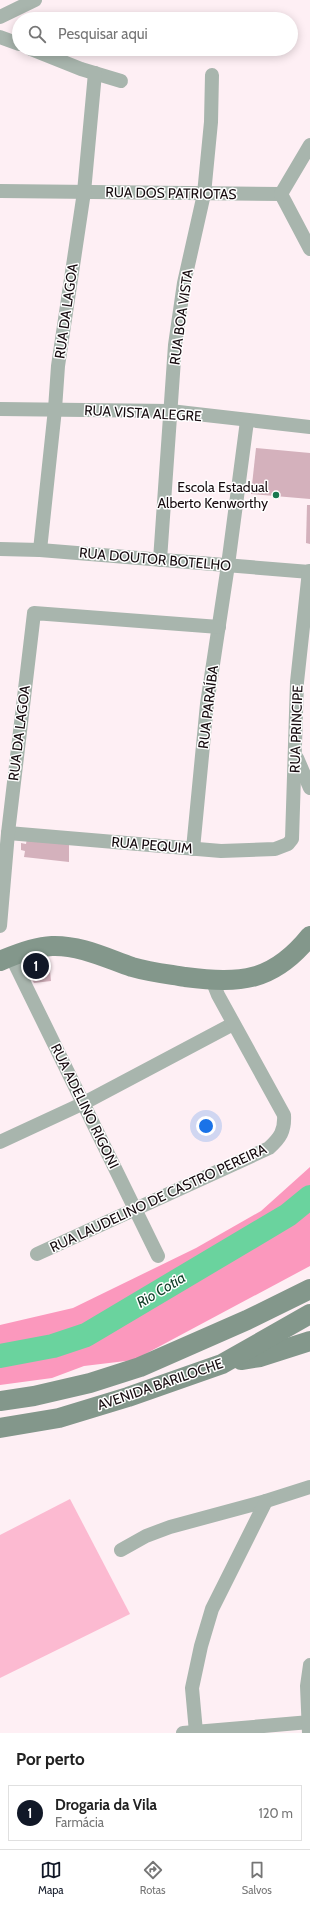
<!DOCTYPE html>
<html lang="pt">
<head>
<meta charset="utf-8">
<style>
  :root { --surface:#fff; --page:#f6f6f6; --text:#222; --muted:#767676; --line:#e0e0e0; --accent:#111827 }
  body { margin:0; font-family:Cabin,sans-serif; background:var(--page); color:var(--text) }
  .you { position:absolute; left:206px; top:1126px; width:14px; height:14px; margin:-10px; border:3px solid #fff; border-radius:50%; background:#1a73e8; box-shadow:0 0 0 6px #1a73e833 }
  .badge { display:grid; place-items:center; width:26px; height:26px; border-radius:50%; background:var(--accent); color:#fff; font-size:13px; font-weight:700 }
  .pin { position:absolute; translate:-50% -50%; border:2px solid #fff; box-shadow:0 1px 4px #0006 }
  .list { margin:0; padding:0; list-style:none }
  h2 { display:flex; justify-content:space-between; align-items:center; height:52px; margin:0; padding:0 16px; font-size:17px }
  h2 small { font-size:13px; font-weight:400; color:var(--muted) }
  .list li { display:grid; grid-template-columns:26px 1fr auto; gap:12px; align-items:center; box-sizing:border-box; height:56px; margin:0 8px 8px; padding:0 8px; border:1px solid var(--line); border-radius:0px }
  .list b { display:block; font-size:15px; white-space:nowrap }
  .list p { margin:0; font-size:13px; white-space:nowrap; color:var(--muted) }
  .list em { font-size:13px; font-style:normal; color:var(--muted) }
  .icon { flex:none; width:22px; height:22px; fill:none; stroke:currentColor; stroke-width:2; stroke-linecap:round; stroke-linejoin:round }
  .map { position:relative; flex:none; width:310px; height:1733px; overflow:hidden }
  .search { position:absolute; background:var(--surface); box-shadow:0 2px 10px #0003; left:12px; right:12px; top:12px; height:44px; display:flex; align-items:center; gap:10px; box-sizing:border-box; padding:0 14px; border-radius:22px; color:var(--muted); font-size:15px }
  .sheet { height:116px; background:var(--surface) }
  nav { display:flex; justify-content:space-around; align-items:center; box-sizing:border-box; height:56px; border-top:1px solid var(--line); background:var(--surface); font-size:11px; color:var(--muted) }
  nav a { display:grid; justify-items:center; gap:2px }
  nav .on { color:var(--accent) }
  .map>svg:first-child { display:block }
  .green { fill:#fcbad1 }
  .forest { fill:#fb98bd }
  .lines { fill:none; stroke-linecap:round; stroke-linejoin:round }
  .river { stroke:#6ad39e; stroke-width:24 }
  .building { fill:#d4b1bc }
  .street { stroke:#a8b5ad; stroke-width:14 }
  .secondary { stroke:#83978b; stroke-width:20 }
  .poi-dot { fill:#17784f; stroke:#fff; stroke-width:1.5 }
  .labels { text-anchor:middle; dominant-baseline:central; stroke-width:3; stroke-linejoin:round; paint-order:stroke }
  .street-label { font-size:14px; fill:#160b0f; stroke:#fff }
  .poi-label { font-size:14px; fill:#160b0f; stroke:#fff; text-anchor:end }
  .water-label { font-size:15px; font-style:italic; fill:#13402a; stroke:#fff }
</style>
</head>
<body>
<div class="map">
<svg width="310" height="1733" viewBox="0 0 310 1733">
  <rect width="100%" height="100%" fill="#feeff4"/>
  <path class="green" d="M70,1499L130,1614L0,1678V1535Z"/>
  <path class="forest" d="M310,1167V1266L134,1360L84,1366L52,1378L0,1385V1325L73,1308L196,1248L261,1211Z"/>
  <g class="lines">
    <path class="river" d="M0,1356L53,1346L86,1335L288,1215L310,1197"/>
  </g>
  <g class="building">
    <path d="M256,448L310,453V499L251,494Z"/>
    <path d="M307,505H310V544L306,543Z"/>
    <path d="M27,838L69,843V862L24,857L25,851L21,850V843L26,844Z"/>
    <path d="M49,960L51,981L34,983L26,968L29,961Z"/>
  </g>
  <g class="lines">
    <g class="street">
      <path d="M0,17L35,0"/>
      <path d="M0,37L19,44"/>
      <path d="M31,49L81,69L121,81"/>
      <path d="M0,191L281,194"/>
      <path d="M281,194L310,249"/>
      <path d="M281,194L310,145"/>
      <path d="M0,409L170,411L310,427"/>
      <path d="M0,549L40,550L310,572"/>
      <path d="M40,550L55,409L58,366L84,192L95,73"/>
      <path d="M160,560L175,345L184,283L204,194L211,122L212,75"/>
      <path d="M297,758L310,788"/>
      <path d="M8,833L221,851L275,849L288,844L292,839L297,682L309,571"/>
      <path d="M193,849L207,704L228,565L247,421"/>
      <path d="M0,926L8,833L34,613L219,627"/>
      <path d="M11,956L158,1256"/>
      <path d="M0,1142L84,1103L233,1024"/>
      <path d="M37,1254L269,1148C280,1138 285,1131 284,1115L218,995L212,980"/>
      <path d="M121,1550L146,1536L170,1527L266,1501L310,1487"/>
      <path d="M196,1732L192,1688L201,1646L212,1609L266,1501"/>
      <path d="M183,1733L310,1722"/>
      <path d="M309,1733L307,1686L310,1665"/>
    </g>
    <g class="secondary">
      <path d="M0,961C16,954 34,947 52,946C80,945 106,958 132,967C149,972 167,974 185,977C241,984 273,982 310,936"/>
      <path d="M241,1360L260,1357L310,1341"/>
      <path d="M0,1401L34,1396L90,1383L140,1367L247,1320L310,1289"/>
      <path d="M0,1428L59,1418L128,1397L222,1364L310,1314"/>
    </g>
  </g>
  <circle class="poi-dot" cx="276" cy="495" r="4"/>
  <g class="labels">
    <g class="street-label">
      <text transform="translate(171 193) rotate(1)">RUA DOS PATRIOTAS</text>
      <text transform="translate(66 311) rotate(-82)">RUA DA LAGOA</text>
      <text transform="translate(181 317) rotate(-82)">RUA BOA VISTA</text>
      <text transform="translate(143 413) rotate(3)">RUA VISTA ALEGRE</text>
      <text transform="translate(155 559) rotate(5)">RUA DOUTOR BOTELHO</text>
      <text transform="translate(208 707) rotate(-83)">RUA PARAÍBA</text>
      <text transform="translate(296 729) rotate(-88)">RUA PRINCIPE</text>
      <text transform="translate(19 733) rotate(-83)">RUA DA LAGOA</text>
      <text transform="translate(152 845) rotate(5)">RUA PEQUIM</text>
      <text transform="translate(85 1106) rotate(64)">RUA ADELINO RIGONI</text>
      <text transform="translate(158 1198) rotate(-25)">RUA LAUDELINO DE CASTRO PEREIRA</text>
      <text transform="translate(160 1384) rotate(-19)">AVENIDA BARILOCHE</text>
    </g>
    <g class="poi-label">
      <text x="268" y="487">Escola Estadual<tspan x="268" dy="16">Alberto Kenworthy</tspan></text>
    </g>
    <g class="water-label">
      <text transform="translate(161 1290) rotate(-31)">Rio Cotia</text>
    </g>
  </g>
</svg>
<div class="you"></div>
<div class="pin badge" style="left:36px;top:966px">1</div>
<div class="search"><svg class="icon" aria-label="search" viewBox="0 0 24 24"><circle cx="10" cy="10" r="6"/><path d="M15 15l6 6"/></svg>Pesquisar aqui</div>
</div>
<section class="sheet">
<h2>Por perto<small></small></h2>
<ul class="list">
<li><span class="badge">1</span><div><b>Drogaria da Vila</b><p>Farmácia</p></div><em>120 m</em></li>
</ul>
</section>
<nav>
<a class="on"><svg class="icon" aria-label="map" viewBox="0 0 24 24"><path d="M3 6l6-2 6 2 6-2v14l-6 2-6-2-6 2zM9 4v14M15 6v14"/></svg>Mapa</a>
<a><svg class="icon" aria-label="directions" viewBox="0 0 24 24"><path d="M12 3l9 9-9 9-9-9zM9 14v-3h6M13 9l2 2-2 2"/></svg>Rotas</a>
<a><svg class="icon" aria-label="saved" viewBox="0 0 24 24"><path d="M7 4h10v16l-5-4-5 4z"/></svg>Salvos</a>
</nav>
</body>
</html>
